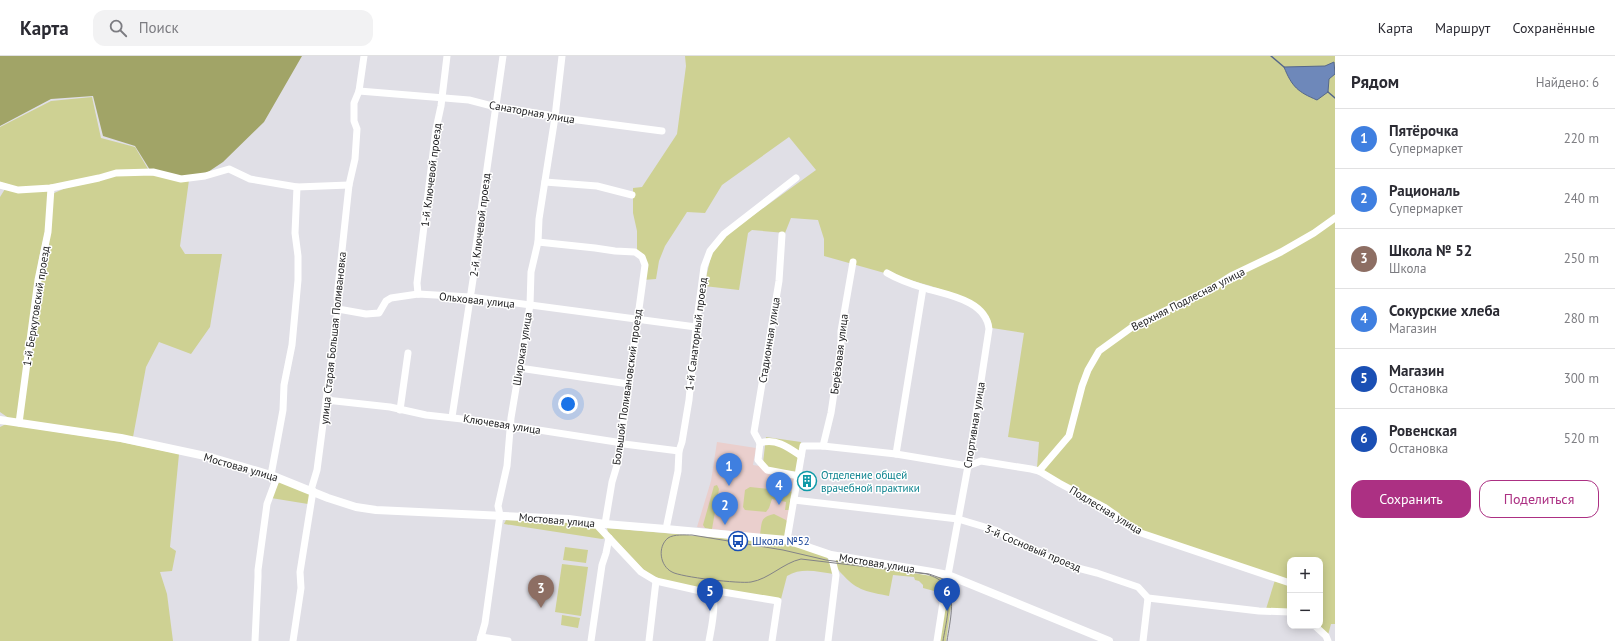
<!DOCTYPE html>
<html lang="ru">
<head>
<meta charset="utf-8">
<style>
  :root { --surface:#fff; --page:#f2f2f3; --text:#2b2b33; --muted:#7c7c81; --line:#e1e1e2; --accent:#ac3083 }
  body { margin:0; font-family:"PT Sans",sans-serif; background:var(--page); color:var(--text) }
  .controls { position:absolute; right:12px; bottom:12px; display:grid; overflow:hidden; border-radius:8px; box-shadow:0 2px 10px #0003 }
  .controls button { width:36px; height:36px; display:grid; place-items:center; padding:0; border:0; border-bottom:1px solid var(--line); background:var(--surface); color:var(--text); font:20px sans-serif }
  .you { position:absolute; left:568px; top:348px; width:14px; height:14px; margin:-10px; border:3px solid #fff; border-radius:50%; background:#1a73e8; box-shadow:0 0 0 6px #1a73e833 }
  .badge { display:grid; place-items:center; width:26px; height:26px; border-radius:50%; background:var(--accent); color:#fff; font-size:13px; font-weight:700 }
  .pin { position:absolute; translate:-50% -33px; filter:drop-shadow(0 1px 2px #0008) }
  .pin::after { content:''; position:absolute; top:21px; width:14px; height:12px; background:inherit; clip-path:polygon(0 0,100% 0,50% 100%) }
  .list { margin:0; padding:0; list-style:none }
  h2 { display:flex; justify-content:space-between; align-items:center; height:52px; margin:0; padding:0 16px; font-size:17px }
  h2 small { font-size:13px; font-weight:400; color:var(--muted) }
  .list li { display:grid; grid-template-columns:26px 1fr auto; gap:12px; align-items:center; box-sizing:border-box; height:60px; padding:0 16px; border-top:1px solid var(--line) }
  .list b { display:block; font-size:15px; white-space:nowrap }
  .list p { margin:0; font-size:13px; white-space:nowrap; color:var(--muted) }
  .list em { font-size:13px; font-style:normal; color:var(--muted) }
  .actions { display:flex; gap:8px; padding:12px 16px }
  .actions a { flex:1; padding:9px 0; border:1px solid var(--accent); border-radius:12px; text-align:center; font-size:14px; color:var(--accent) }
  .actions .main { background:var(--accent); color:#fff }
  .icon { flex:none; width:22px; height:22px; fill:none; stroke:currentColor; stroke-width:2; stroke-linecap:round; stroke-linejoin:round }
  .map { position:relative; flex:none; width:1335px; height:585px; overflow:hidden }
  header { display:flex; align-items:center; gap:24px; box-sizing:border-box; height:56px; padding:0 20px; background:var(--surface); border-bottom:1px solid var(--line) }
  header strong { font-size:19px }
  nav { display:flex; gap:22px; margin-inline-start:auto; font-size:14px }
  .search { width:280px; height:36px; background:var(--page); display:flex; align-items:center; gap:10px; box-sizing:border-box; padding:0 14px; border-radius:12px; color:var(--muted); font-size:15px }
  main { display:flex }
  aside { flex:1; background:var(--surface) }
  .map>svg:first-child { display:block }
  .commercial { fill:#eacfcd }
  .green { fill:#ced193 }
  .forest { fill:#a1a467 }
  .water { fill:#6e88ba; stroke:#55678b }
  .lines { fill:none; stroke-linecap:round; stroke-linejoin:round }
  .stream { stroke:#55678b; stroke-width:1.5 }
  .minor { stroke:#fff; stroke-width:7 }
  .tertiary { stroke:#fff; stroke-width:8 }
  .tram { stroke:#838387; stroke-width:1 }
  .labels { text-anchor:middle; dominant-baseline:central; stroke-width:3; stroke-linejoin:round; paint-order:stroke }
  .street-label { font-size:11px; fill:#1a1a1c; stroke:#fff }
  .culture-label { font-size:11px; fill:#0d838f; stroke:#fff; text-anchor:start }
  .transit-label { font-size:11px; fill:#164399; stroke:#fff; text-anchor:start }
</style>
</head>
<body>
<header>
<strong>Карта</strong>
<div class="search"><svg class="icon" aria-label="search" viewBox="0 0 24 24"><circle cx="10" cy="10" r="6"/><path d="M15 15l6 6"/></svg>Поиск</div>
<nav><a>Карта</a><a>Маршрут</a><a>Сохранённые</a></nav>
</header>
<main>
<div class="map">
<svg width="1335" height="585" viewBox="0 0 1335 585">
  <rect width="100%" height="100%" fill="#e0dfe6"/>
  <path class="commercial" d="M717,386L756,392L753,409L797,416L787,478L781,481L697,471L711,425Z"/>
  <g class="green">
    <path d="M685,0H1335V568H1331L1328,579L1320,570V504H1290V528L1134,473L1037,412L1039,386L1008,381L1024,277L992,272L991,266L988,260L965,242L931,230L824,200V183L818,164L791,162L785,177L752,174L748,177L739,234L704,230L712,196L723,181L816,114L789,81L722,129L705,157L687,156L665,190L659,205L656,223L643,224L645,209L637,197V175L633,157V132L642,131L677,78L686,10Z"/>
    <path d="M92,41L101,82L135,91L148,113L63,128L19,132L0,126V71L51,45Z"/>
    <path d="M134,117L189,124L180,190L185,198H222L210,271L191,298L159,286L146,311L133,381L22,365L52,138C77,126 107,118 134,117Z"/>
    <path d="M5,133L49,135L45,176L39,202L19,364L10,363L0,356V141Z"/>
    <path d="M6,368L121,386L179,398L170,491L176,495L172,515L160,516L167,538L173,585H0V371Z"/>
    <path d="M766,381L801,386L797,416L767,412L763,407Z"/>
    <path d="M279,426L309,436L310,442L308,448L271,442Z"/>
    <path d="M717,429L719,433L712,473L705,472L703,469L714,430Z"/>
    <path d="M750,431L794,436L789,454H785L786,446L772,443L769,452L766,456L745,454L743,451L745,434Z"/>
    <path d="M774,458L786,464L789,468L785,480L760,479C762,466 760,461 774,458Z"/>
    <path d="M506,464L566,466L590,469L595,471L605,482L602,483L504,468Z"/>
    <path d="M607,472L777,487L807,493L827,501L834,518C818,516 802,511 787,520L781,543L690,530L660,523L651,519L643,513L608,476Z"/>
    <path d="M565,491L588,494L586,507L563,504Z"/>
    <path d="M834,503L941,521L943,523L941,535L938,536L923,532V529L919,525L915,524L914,521L893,519L889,540C869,536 857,535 843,519C838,514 835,510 834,503Z"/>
    <path d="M562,508L588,511L581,560L555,556Z"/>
    <path d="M1275,524L1290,529V555L1266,553Z"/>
    <path d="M950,525L954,529L946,585H938L947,527Z"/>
    <path d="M562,559L580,562L578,572L561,569Z"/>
  </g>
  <path class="forest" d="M0,0H302L264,66L223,106L205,118L181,121L150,114L135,90L103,80L93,40L51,43L0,70Z"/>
  <path class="water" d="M1334,6L1335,18L1329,23L1328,36L1317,44C1298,36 1292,31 1284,11L1325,10Z"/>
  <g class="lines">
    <g class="stream">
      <path d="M1271,0L1284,11"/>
      <path d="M1328,36L1335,42"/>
    </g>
    <g class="minor">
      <path d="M359,35L469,44L496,51L549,59L555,61L662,75"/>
      <path d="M545,126L597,130L632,139"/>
      <path d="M0,129L18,134L51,132L99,122L116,117L153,116L181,123L205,120L229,113L250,123L297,131L349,129"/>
      <path d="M538,186L595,192L615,195L635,196L642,201L645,209L618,406L612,426L605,468"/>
      <path d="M887,217C899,224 911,228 924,232C947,239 986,244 989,273L968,410L948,519L943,534L944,540L937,585"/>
      <path d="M418,238L417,227L436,73L441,50L447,0"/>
      <path d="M338,253L366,258L379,257L386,245L391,242L418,238L470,241L696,271"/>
      <path d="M519,312L629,328"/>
      <path d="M326,344L390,351L426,359L480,365L616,386L624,388L679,395"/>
      <path d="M400,354L408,297"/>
      <path d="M452,361L474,217L475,197L503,0"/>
      <path d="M19,367L38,224L48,176L51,132"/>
      <path d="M760,387L754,376L779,225L782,179"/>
      <path d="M760,387L758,404L767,414L799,420"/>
      <path d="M760,387C776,382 788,391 801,400"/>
      <path d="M823,390L831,357L841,290V275L853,206"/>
      <path d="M896,398L923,232"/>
      <path d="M1039,415L1069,380L1082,330L1088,314L1099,295L1135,269L1209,234L1231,220L1281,196L1314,177L1335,162"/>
      <path d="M271,419L283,354L284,329L292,289L298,224V200L295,177L297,131"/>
      <path d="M311,434L317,414L338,253L337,241L349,129L355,103L357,73L354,65V47L359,35L364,0"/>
      <path d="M794,444L958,463L995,474L1053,503L1074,511L1097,517L1138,531L1148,542L1259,555L1290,556"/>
      <path d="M595,467L641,516L656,525L705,536C708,537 711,539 713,542C716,552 711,574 709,585"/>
      <path d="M666,473L678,415L679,395L682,386L689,344L696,271L704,211L710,195L724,178L796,122"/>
      <path d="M787,484L803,390H823L896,398L968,410L981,405L1031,413L1039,415L1059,427L1104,451L1117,460L1120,465L1138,476L1290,527"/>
      <path d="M710,538L717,535L778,545L772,585"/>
      <path d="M1315,570L1326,580L1328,585"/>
      <path d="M481,581L508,585"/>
      <path d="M255,585L258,521V514L267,448L277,421"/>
      <path d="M293,585L301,532L300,516L313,435"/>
      <path d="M480,585L485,567L500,459L498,450L507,410L511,362L530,249L531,216L538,186L539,163L555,61L562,0"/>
      <path d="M591,585L602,509L606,497L609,482"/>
      <path d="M649,585L656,525"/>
      <path d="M828,585L836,519L831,499"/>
      <path d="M1143,585L1148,542"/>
    </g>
    <path class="tertiary" d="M0,364L121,382L210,401L271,419L328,442L356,451L376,454L569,463L605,468L666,473L787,484L831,499L932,516L948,519L1109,585"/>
    <path class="tram" d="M943,585C945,572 953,541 945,530C941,523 934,521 927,518L801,503C783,507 769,523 751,526C740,528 680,521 672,516C660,510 657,491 668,482C674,478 685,479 692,479L783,494L826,504L929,518L946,524C956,543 950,565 947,585"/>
  </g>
  <defs>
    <g id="building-ring" transform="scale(1)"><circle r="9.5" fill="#fff" stroke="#0f9aa8" stroke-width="1.5"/><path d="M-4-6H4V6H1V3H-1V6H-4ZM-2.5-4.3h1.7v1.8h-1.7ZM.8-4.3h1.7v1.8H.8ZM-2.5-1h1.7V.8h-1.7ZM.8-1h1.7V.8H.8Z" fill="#0f9aa8"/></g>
    <g id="bus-ring" transform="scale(1)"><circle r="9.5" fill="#fff" stroke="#1a4fb4" stroke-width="1.5"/><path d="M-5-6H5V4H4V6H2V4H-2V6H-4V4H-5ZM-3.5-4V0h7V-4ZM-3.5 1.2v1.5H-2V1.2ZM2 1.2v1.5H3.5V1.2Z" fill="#1a4fb4"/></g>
  </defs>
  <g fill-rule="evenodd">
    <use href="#building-ring" x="807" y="425"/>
    <use href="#bus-ring" x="738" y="485"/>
  </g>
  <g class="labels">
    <g class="street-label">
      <text transform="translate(532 56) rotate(10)">Санаторная улица</text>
      <text transform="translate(431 119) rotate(-83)">1-й Ключевой проезд</text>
      <text transform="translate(480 169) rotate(-83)">2-й Ключевой проезд</text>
      <text transform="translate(1188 243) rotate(-27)">Верхняя Подлесная улица</text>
      <text transform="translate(477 244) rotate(6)">Ольховая улица</text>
      <text transform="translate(36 250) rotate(-81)">1-й Беркутовский проезд</text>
      <text transform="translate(696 278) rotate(-83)">1-й Санаторный проезд</text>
      <text transform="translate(333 282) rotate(-84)">улица Старая Большая Поливановка</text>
      <text transform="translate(769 284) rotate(-81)">Стадионная улица</text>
      <text transform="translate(522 293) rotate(-81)">Широкая улица</text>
      <text transform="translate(839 298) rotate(-83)">Берёзовая улица</text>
      <text transform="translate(627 331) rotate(-82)">Большой Поливановский проезд</text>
      <text transform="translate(502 368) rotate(9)">Ключевая улица</text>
      <text transform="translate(974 369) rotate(-81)">Спортивная улица</text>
      <text transform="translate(241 411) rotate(16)">Мостовая улица</text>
      <text transform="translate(1106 454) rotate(31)">Подлесная улица</text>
      <text transform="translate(557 464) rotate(5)">Мостовая улица</text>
      <text transform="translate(1033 492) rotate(23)">3-й Сосновый проезд</text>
      <text transform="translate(877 507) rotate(9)">Мостовая улица</text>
    </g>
    <g class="culture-label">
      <text x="821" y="419">Отделение общей<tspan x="821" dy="13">врачебной практики</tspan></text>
    </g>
    <g class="transit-label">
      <text x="752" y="485">Школа №52</text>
    </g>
  </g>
</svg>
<div class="controls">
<button>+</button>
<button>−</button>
</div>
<div class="you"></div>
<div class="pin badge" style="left:729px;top:430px;background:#3f7fe0">1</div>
<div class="pin badge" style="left:725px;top:469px;background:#3f7fe0">2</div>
<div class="pin badge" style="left:541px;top:552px;background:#8d6e63">3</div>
<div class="pin badge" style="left:779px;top:449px;background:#3f7fe0">4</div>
<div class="pin badge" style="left:710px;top:555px;background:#1a4fb4">5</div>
<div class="pin badge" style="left:947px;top:555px;background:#1a4fb4">6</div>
</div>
<aside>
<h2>Рядом<small>Найдено: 6</small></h2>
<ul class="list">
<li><span class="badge" style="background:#3f7fe0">1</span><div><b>Пятёрочка</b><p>Супермаркет</p></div><em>220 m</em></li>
<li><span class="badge" style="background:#3f7fe0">2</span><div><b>Рациональ</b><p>Супермаркет</p></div><em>240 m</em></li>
<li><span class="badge" style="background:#8d6e63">3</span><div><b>Школа № 52</b><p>Школа</p></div><em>250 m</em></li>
<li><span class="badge" style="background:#3f7fe0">4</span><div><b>Сокурские хлеба</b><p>Магазин</p></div><em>280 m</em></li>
<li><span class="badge" style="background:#1a4fb4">5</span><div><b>Магазин</b><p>Остановка</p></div><em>300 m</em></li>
<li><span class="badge" style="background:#1a4fb4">6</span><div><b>Ровенская</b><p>Остановка</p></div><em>520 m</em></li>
</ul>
<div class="actions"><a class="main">Сохранить</a><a>Поделиться</a></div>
</aside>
</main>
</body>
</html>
